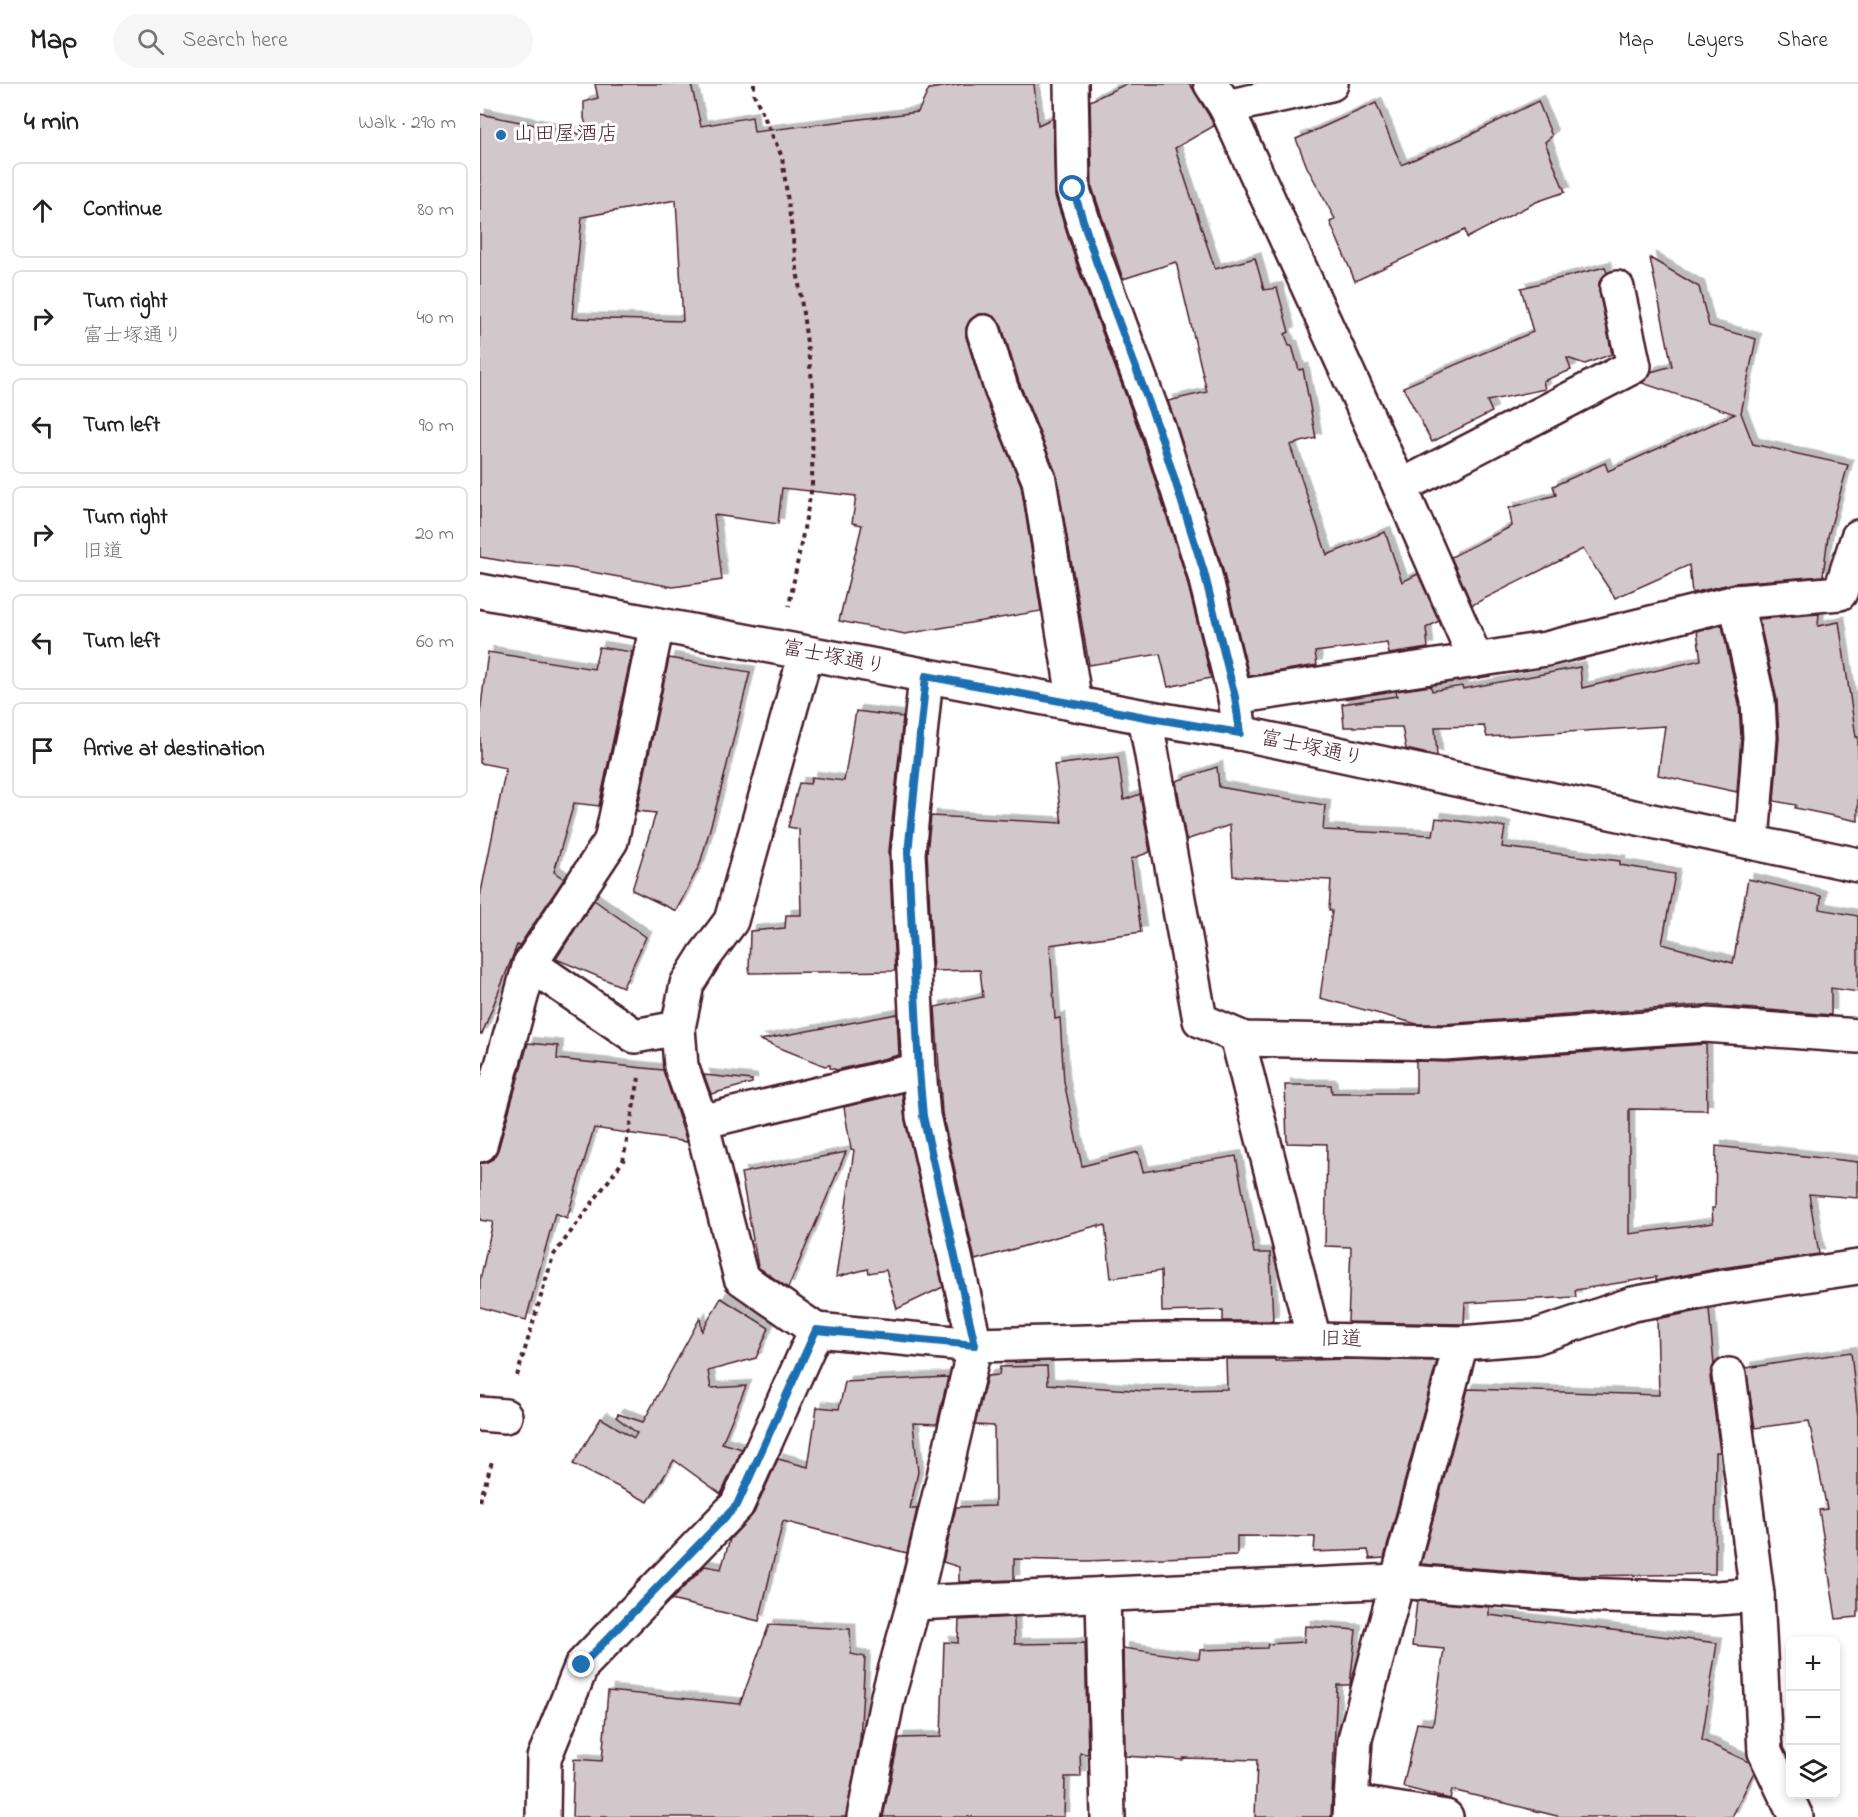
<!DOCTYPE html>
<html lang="en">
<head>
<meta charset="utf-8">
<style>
  :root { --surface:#fff; --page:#f6f6f6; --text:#222; --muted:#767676; --line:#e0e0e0 }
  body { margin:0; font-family:"Indie Flower","Klee One",sans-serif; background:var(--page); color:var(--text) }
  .controls { position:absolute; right:18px; bottom:18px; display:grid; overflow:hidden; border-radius:9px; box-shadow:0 3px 9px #0003 }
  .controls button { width:54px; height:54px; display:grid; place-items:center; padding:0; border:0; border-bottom:2px solid var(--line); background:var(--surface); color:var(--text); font:30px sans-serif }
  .stop { position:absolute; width:18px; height:18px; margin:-14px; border:4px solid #1f6fb2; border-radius:50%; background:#fff }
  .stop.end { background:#1f6fb2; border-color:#fff; box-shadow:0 2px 6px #0008 }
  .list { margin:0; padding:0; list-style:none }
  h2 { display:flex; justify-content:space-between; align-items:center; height:78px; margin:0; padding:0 24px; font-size:26px }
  h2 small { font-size:20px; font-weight:400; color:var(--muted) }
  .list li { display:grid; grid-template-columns:39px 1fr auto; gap:18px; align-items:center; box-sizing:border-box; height:96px; margin:0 12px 12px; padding:0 12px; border:2px solid var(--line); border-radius:9px }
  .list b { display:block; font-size:22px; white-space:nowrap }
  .list p { margin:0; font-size:20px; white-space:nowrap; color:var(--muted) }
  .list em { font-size:20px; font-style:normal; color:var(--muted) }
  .icon { flex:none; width:33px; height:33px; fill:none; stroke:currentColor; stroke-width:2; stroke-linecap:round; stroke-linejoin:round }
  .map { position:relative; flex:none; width:1378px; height:1733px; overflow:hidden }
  header { display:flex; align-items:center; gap:36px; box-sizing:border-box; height:84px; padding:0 30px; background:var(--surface); border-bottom:2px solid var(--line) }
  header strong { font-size:28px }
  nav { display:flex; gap:33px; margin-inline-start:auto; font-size:21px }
  .search { width:420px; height:54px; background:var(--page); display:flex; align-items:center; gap:15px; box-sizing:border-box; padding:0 21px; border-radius:33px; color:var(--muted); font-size:22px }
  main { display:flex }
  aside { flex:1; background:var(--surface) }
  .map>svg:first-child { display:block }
  .building { fill:#d2c7cb; stroke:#4a1f2b; stroke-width:1.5; fill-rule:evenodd; filter:url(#shadow) }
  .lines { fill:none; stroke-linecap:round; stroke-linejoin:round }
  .minor-casing { stroke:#4a1f2b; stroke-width:38 }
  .path { stroke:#4a1f2b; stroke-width:4; stroke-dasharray:4.5 4.5; stroke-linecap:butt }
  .minor { stroke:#fff; stroke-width:33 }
  .route { stroke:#1f6fb2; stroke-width:8 }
  .poi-dot { fill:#1f6fb2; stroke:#fff; stroke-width:2 }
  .labels { text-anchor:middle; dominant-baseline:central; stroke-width:6; stroke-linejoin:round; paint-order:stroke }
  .poi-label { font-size:21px; fill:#4a1f2b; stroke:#fff; text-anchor:start }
  .street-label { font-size:21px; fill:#4a1f2b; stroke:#fff }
</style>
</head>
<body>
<header>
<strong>Map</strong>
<div class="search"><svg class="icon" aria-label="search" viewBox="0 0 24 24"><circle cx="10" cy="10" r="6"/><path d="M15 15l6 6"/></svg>Search here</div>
<nav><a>Map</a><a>Layers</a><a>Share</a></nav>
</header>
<main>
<aside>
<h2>4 min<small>Walk · 290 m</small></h2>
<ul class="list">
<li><svg class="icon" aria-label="ahead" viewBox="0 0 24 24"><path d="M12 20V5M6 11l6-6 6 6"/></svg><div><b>Continue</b></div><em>80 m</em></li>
<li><svg class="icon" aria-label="right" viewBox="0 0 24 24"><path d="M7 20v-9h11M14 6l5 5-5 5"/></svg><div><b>Turn right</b><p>富士塚通り</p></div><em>40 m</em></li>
<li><svg class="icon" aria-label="left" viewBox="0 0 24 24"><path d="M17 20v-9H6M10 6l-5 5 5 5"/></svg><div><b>Turn left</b></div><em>90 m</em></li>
<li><svg class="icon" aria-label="right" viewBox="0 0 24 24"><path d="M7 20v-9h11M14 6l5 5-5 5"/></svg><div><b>Turn right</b><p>旧道</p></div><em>20 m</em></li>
<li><svg class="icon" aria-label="left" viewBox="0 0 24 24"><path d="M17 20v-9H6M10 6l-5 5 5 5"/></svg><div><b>Turn left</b></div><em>60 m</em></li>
<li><svg class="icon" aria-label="arrive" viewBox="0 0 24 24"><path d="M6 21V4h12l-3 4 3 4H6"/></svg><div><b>Arrive at destination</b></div></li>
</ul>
</aside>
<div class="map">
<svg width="1378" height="1733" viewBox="0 0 1378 1733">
  <defs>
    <filter id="shadow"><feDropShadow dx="5.5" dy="-5.5" stdDeviation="0" flood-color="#0004"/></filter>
  </defs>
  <rect width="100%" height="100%" fill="#fff"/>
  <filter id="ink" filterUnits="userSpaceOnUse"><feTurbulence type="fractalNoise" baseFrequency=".0167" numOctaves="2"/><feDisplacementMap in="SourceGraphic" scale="12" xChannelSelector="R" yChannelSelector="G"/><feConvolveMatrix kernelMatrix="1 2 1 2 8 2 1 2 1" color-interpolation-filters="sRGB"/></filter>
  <g filter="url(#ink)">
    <g class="building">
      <path d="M115,0H211L221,42L272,33L274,48L438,28L449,5L483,0H554L558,41L573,34L575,112L598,184L661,352L706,493L731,594L688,603L680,570L609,581L576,389L539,298L522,243L516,234L508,230H498L490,236L486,244V253L504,311L541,401L561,527L425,550L359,537L382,441L372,439L376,412L302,404L298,440L234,431L242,496L193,503L90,484L36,479L0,473V30L109,52L104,34V18L118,14ZM196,116L203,237L92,234L102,133Z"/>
      <path d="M646,0H710L731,35L734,42L695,64L735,185L775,174L784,206L797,204L809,248L805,250L809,262H812L819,286L823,285L836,354L810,361L847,471L905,448L922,498L938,490L959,537L946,544L948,564L909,570L907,559L835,568L837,581L769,592L742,482L688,317L727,308L696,178L643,195L612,103L610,17Z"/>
      <path d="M1058,17L1072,52L1065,58L1085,108L1056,118L987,154L985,146L875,197L850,138L855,135L827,83L816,55L896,19L921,81L986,53Z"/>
      <path d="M1170,174L1219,203L1229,242L1276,255L1261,329L1273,360L1368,381L1348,452L1343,492L1254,499L1212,509L1209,481L1135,514L1103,465L992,521L971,473L1032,442L1029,424L1076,411L1073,402L1125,379L1128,387L1255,330L1162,299L1171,288L1192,282Z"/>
      <path d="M1125,183L1127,189L1119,198V207L1132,270L1105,280L1087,274L1091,286L1063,297L1065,305L1007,317L1012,328L952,358L923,303L1053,248L1041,204Z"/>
      <path d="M1339,530L1338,542L1359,538L1376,653H1378V737L1315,724L1316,721L1294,717L1299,654L1297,616L1279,535Z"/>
      <path d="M1242,541L1259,620L1261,653L1257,708L1178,691L1185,642L1007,653L1004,642L955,643L957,672L926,665L922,643H864L862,620L917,612L916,607L951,602L952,607L982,602L983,605L1100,583L1102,604L1221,576L1217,547Z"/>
      <path d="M119,563L152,568L119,722L94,719L74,788L84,795L39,862L37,861L2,950H0V813L26,684L0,679V629L8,568L114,585Z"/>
      <path d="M189,574L270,588L240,709L220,780L196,827L152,806L176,729L157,727Z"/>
      <path d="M376,627L423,633L409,767L415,887L269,889L270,847L305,844L306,831H321L319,745L308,743L319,699L330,700L332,693L364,697Z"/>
      <path d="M638,673L644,716L660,710L670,768L651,775L661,848L570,861L575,935L580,934L584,998L602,1082L658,1068L663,1088L756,1072L774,1169H790L793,1237H743V1226L682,1228L681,1187L631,1194L625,1141L619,1143V1141L495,1176L462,1029L455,923L503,913L500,886L453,887L447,769L451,732L582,739L574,681Z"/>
      <path d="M737,683L739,703L845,721L843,746L953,751L956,734L1025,743L1022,763L1140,777V781L1195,790L1182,860L1253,879L1268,795L1341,812L1340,825L1378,832V908L1351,904V931L1225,921L964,940H937L840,914L852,827L849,826L851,796L753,792L750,741L706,756L696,697Z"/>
      <path d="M114,816L166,853L143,903L76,875Z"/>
      <path d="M417,930L419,971L357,986L350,984V981L345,982L280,956Z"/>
      <path d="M48,959L78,962L77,975L183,986L207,1058L114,1044L87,1134L75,1129L46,1236L0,1223V1196L13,1138L0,1136V1079H5L13,1075L18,1066Z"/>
      <path d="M1226,960L1227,1026L1149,1025V1150L1233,1139L1232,1124H1235L1236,1062L1378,1078V1114L1329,1110L1339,1170L1235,1185L1176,1197V1193L1095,1206L1096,1213L985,1219L984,1240L868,1238L871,1163L845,1162L847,1060L807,1059L805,1001H851L852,1009H936V977L965,978Z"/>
      <path d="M224,991L272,996V999L231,1010Z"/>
      <path d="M422,1009L425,1036L463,1203L417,1225L406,1186L389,1189L388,1185L356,1193L374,1066L371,1065L364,1023Z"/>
      <path d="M366,1068L308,1204L278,1183L261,1089Z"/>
      <path d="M241,1214L289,1244L276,1274L228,1287L231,1304L266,1302L242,1359L262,1365L241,1410L194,1376L168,1418L93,1380L121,1334L154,1354L157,1349L136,1333L138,1330L163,1338L220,1234L222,1247Z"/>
      <path d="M1229,1225L1234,1281L1230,1293L1240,1368H1236L1235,1490L1098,1492L941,1480L988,1305L1179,1311L1177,1235Z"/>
      <path d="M1371,1268L1378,1333V1533L1356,1535L1339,1426L1347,1425L1329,1337L1275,1344L1266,1284Z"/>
      <path d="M746,1275H795V1277L867,1275L957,1277L904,1474L890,1475L888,1466L834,1468L835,1453L757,1452V1471L607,1477L534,1475V1496L479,1498V1483L463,1478L476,1423L515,1422L514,1342L495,1341L507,1292L519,1291L520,1283L567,1282L568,1300L665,1307L747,1305Z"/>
      <path d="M468,1293L457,1340L433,1339L438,1388L430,1425H437L427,1469L303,1437L279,1537L191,1516L225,1482L241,1485L250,1455L274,1429L298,1375L328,1383L337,1323L359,1325L365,1298Z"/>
      <path d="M937,1517L1009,1523V1531L1237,1559L1222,1656L1269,1678L1274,1688L1252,1733H1081L972,1706L970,1715L923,1703L937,1639L953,1641L964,1565L932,1562Z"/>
      <path d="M534,1533L535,1560L605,1559L608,1670L600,1669L601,1693H585L584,1733H403L419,1654L461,1653L464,1558L478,1559L479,1536Z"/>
      <path d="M289,1541L370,1545L371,1570L385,1573L380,1656L366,1733H92L94,1675L122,1677L128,1607L260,1620Z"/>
      <path d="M825,1542L876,1546L870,1601H857L851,1733H775L777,1676L703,1674V1676L645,1672L643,1564L719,1575L720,1566L787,1564L788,1560L824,1558Z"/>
    </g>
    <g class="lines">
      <g class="minor-casing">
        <g id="minor">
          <path d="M591,0L593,106L616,177L679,346L724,488L755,613L760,649"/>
          <path d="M731,0L746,23L920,403L996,576L1066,565L1256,518L1360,509L1378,453"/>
          <path d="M746,23L851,0"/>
          <path d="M504,248L521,304L559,396L595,620"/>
          <path d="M920,403L1154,282L1137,204"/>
          <path d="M0,507L665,633L760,649L1378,781"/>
          <path d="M1256,518L1278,617L1280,653L1272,758"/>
          <path d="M755,613L996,576"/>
          <path d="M665,633L720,936L764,955L964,959L1225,941L1378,952"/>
          <path d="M50,880L155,952L198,944"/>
          <path d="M757,952L834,1256"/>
          <path d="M439,986L221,1038L261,1194L336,1246L495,1261L684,1256H834L981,1259L1055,1253L1153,1220L1238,1204L1378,1183"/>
          <path d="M221,1038L201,982L198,944L207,900L224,873L251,837L326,569"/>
          <path d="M0,1061L50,880L131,757L177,541"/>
          <path d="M1249,1291L1277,1511L1285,1668L1316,1733"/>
          <path d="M0,1330L25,1332"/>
          <path d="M623,1510L628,1733"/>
          <path d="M434,1519L917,1497L1097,1511L1224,1515L1277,1511"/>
          <path d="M871,1718L966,1733"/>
          <path d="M63,1733L64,1674L102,1581L257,1421L336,1246"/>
          <path d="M384,1733L408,1612L434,1519L495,1261L443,1032L439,986L428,769L446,592"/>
          <path d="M870,1733L875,1655L981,1259"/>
        </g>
      </g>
      <g class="path">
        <path d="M274,0V10L302,73L333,304L332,403L309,522"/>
        <path d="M37,1292L73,1172L143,1077L159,994"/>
        <path d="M0,1417L13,1374"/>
      </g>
      <use href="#minor" class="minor"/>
    </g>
  </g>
  <g class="lines" filter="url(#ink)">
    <path class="route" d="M102,1581L257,1421L336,1246L495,1261L443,1032L439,986L428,769L446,592L665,633L760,649L755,613L724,488L679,346L616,177L593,105"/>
  </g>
  <circle class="poi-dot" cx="21" cy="51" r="6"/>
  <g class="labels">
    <g class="poi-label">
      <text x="33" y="51">山田屋酒店</text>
    </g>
    <g class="street-label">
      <text transform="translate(354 574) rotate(11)">富士塚通り</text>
      <text transform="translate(832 665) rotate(12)">富士塚通り</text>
      <text transform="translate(861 1256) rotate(1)">旧道</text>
    </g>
  </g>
</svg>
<div class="controls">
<button>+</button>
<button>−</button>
<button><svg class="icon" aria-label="layers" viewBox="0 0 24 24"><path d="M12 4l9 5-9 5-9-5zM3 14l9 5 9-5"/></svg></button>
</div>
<div class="stop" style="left:593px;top:105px"></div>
<div class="stop end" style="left:102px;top:1581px"></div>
</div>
</main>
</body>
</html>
